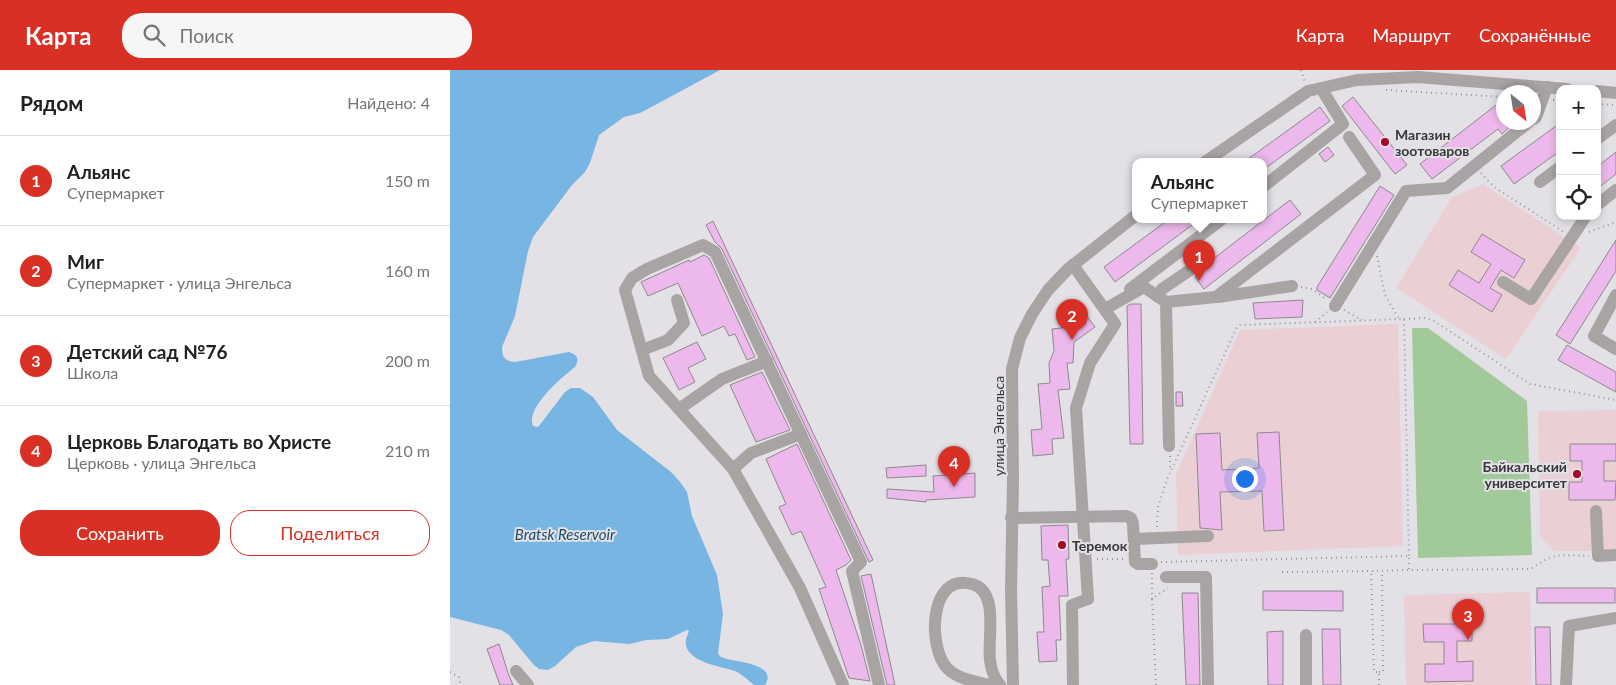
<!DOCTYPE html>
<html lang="ru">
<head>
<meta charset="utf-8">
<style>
  :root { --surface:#fff; --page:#f6f6f6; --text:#202124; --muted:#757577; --line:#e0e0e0; --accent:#d93025 }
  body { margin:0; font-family:Lato,sans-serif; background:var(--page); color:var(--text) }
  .controls { position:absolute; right:15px; top:15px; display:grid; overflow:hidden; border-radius:10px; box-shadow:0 2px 8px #0003 }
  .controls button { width:45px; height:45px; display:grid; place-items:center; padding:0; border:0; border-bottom:1px solid var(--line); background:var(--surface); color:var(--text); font:25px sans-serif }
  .compass { position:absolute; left:1046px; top:15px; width:45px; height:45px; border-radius:50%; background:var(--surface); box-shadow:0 2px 8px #0003; rotate:150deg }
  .you { position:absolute; left:794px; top:408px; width:18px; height:18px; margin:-12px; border:4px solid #fff; border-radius:50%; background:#1a73e8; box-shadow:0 0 0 8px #1a73e833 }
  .badge { display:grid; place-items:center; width:32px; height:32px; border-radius:50%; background:var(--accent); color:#fff; font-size:16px; font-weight:700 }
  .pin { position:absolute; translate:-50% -41px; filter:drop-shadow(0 1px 2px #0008) }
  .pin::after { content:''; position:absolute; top:26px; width:18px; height:15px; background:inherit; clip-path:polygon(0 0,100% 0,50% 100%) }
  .popup { position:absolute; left:682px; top:88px; width:135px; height:65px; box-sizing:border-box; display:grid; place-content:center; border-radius:10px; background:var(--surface); filter:drop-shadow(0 1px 4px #0005); font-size:16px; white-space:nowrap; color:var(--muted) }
  .popup b { font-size:19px; color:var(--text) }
  .popup::after { content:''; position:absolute; left:50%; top:100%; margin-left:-10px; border:10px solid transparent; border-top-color:var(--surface) }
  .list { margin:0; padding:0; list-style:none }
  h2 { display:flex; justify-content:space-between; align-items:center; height:65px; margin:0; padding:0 20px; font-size:21px }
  h2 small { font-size:16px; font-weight:400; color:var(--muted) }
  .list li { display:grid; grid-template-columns:32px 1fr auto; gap:15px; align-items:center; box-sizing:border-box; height:90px; padding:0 20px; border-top:1px solid var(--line) }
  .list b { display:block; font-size:19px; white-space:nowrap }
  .list p { margin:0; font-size:16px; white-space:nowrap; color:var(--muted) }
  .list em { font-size:16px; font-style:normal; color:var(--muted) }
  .actions { display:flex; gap:10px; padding:15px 20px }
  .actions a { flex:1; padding:11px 0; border:1px solid var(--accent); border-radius:20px; text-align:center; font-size:18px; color:var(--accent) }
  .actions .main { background:var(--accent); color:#fff }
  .icon { flex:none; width:28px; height:28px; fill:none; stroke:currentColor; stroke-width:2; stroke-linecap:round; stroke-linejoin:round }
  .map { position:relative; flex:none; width:1166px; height:615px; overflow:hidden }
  header { display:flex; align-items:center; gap:30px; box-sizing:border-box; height:70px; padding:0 25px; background:var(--accent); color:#fff }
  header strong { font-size:24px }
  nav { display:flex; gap:28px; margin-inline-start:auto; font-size:18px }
  .search { width:350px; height:45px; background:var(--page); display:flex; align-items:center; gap:12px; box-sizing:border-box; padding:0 18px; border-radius:20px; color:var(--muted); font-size:19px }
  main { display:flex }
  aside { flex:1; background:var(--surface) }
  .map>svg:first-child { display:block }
  .education { fill:#ead0d4 }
  .green { fill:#a2c999 }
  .water { fill:#77b5e2 }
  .building { fill:#edb8eb; stroke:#8d898d }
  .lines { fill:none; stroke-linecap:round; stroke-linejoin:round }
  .path { stroke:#98969a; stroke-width:2; stroke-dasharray:1 4; stroke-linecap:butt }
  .minor { stroke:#a7a4a3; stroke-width:12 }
  .poi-dot { fill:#a4072b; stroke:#e3e0e6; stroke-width:2 }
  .labels { text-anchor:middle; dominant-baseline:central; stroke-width:4; stroke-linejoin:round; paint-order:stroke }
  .poi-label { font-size:14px; font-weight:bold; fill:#38373a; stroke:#e3e0e6; text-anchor:start }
  .street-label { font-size:14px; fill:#38373a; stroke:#e3e0e6 }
  .water-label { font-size:15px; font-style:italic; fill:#1f4d6c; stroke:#e3e0e6 }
</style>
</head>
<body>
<header>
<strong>Карта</strong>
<div class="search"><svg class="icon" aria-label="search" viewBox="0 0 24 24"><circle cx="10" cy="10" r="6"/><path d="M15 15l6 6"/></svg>Поиск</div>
<nav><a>Карта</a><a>Маршрут</a><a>Сохранённые</a></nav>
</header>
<main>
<aside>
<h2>Рядом<small>Найдено: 4</small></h2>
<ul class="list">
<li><span class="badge">1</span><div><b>Альянс</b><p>Супермаркет</p></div><em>150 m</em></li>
<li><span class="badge">2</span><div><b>Миг</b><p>Супермаркет · улица Энгельса</p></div><em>160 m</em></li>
<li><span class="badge">3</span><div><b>Детский сад №76</b><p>Школа</p></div><em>200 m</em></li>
<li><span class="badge">4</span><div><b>Церковь Благодать во Христе</b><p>Церковь · улица Энгельса</p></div><em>210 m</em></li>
</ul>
<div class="actions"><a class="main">Сохранить</a><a>Поделиться</a></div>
</aside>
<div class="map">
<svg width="1166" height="615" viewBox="0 0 1166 615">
  <rect width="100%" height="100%" fill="#e3e0e6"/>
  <g class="education">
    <path d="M1033,114L1131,178L1056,289L946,218L1002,127Z"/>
    <path d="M948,254L953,476L728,485L726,404L790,260Z"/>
    <path d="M1166,340V481H1104L1090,467L1088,341Z"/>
    <path d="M1080,522L1082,615H956L954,525Z"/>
  </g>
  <path class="green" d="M962,258H978L1077,331L1082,485L968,488Z"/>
  <path class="water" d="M0,0H270L207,34L190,43L174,47L149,65L140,93L135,102L122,115L83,167L78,181L65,246L52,277C52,288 55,291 65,292L119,282C127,285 130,288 125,297C113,306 75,338 83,356L87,357L89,356L115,322L121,318H130L143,327L167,360L221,402L230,412L237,422L242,446L267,505L273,544L268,583C270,586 270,587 274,588C283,592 329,593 315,615H304C298,610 292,604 285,601C271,596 232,592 236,569C237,566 238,564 239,561L237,560L218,569L196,570L179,574L144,571L126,577L105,596L98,600L89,599L83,594L59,565L51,560L0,547Z"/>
  <g class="building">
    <path d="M903,27L957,95L945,104L892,36Z"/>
    <path d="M1050,32L1054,36V52H1065L1052,64L1048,59L982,109L970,94Z"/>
    <path d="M870,37L880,51L813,100V92H794Z"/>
    <path d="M1110,53V81L1064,114L1051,96Z"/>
    <path d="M878,77L884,85L875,92L869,84Z"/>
    <path d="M1166,82V104L1147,119V97Z"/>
    <path d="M930,116L944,125L880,228L867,220V217Z"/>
    <path d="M840,130L851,144L754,219L745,207L760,196L763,189Z"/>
    <path d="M718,150H749L665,212L654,197Z"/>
    <path d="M263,151L423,490L419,492L272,179L265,172L256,155Z"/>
    <path d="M1032,164L1075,190L1064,208L1051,200L1040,218L1052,225L1042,242L999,215L1008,200L1029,213L1041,194L1021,182Z"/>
    <path d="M1166,170V201L1120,274L1106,265Z"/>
    <path d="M254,185L259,188L305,287L297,290L285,264L279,266L274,256L252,266L228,213L198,226L191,212L239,190L240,192Z"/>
    <path d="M853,230L852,247L805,249L803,233Z"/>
    <path d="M681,234H691L693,374H680L677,236Z"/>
    <path d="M634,242L645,257L624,272L623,293H617L620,319L608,320L614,368L602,369L603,384L583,386L581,360L592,359L588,314L600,313L599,293L604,281L602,259L611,258Z"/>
    <path d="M247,272L256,289L238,298L245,312L229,320L213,288Z"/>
    <path d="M1117,275L1166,302V322L1108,290Z"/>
    <path d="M312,302L340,360L306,372L280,315Z"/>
    <path d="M726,322H732L733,336H726Z"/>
    <path d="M829,362L834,460L814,461L812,421L770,422L772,460L750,458L746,364L770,363L772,400L809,398L807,363Z"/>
    <path d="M347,374L401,490L396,495L386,500L411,575L420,611L399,608L369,519L376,517L351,461L342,465L329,437L336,434L316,389Z"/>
    <path d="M1120,374H1166V391H1154V411H1166L1165,430H1119V412H1132V391H1120Z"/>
    <path d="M476,395V406L437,408L436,398Z"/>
    <path d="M525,403V427L476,430V432L437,428V419L484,422L483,406Z"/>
    <path d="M618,455L619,489H616L618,526H609L611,570H606L607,591L589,592L587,562H594L592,517L600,516L598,490H592L591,456Z"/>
    <path d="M421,504L445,615H437L411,506Z"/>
    <rect x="1087" y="518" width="78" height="15"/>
    <path d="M813,521H893V541L813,540Z"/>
    <path d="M732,523H748L750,615H736Z"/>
    <path d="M973,554H1022V571H1007V592L1023,591V611L975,612V594H994V572H974Z"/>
    <path d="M1085,557H1100L1101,615H1086Z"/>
    <path d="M872,559H890L891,615H873Z"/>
    <path d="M833,561V615H818L817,562Z"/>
    <path d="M49,574L58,603L63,615H50L37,579Z"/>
  </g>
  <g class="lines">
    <g class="path">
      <path d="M851,0L855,12"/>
      <path d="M936,20L1054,27"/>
      <path d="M1103,30L1110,31"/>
      <path d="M1147,34L1166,35"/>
      <path d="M1031,103L1044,117L1114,162"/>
      <path d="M1139,162L1166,152"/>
      <path d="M927,186L935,225L949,249"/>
      <path d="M851,217L862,219L877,230"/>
      <path d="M894,240L912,250"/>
      <path d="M954,249L975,248L984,251L1080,314L1166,330"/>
      <path d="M865,252L877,242"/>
      <path d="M720,386V399"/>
      <path d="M707,457L708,437L718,407L787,257L790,255L954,249L959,486"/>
      <path d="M647,489H675"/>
      <path d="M711,492L959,486V500L1081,499C1104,482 1111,485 1139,486"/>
      <path d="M832,502L921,501"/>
      <path d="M702,503V529"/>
      <path d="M0,602L9,607L11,615"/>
      <path d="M929,602H933L932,501"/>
      <path d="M706,615L702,529L718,518"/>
      <path d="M929,615V602H924L921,501L959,500"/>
    </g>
    <g class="minor">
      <path d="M1147,21L1166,23"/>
      <path d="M1084,49L1086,47L1097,17"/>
      <path d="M1147,69L1166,55"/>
      <path d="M755,92L858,21L907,10L968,7L1117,19"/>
      <path d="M1090,112L1110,97"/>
      <path d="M813,117L893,54L871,18"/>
      <path d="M1147,135L1166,120"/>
      <path d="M1053,212L1081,229L1136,146"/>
      <path d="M680,219L771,150"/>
      <path d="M1166,225L1144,266L1166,279"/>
      <path d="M708,227L712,219L755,190"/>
      <path d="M768,227L842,216"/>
      <path d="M716,232L719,376"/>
      <path d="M885,236L956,121L997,118L1079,52"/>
      <path d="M655,239L694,217L716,232L766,227L925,105L899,67"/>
      <path d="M192,280L218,270L234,253L227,230"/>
      <path d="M229,339L272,309L317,291"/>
      <path d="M283,399L301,383L351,364"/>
      <path d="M1146,441L1148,486L1166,485"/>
      <path d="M561,448L676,446L681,448L683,454L685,492L688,494H702"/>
      <path d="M684,469L758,466"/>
      <path d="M716,507H756L758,615"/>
      <path d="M66,601L78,615"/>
      <path d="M393,615L350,518L283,399L199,306L175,220L182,208L197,199L253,175L265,182L411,492L402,501L429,615"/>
      <path d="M539,615C525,611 507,609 497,598C478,578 478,502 522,514C550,521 537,570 540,590C541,600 544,608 550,615"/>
      <path d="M563,615L561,520L563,410L562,299L570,268L582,244L598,220L618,199L685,146"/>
      <path d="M623,615L622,535L638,529L626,338L640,293L665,254L623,195"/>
      <path d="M856,615V565"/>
      <path d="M1116,615L1119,556L1166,548"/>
    </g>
  </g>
  <g class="poi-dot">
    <circle cx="935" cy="72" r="5"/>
    <circle cx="1127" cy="404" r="5"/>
    <circle cx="612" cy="475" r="5"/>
  </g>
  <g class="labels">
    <g class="poi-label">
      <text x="945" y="64">Магазин<tspan x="945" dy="16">зоотоваров</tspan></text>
      <text x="1117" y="396" text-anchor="end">Байкальский<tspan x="1117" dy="16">университет</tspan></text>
      <text x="622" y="475">Теремок</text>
    </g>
    <g class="street-label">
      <text transform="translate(548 356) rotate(-90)">улица Энгельса</text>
    </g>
    <g class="water-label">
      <text x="115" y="464">Bratsk Reservoir</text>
    </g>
  </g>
</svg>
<div class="controls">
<button>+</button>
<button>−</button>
<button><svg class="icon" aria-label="locate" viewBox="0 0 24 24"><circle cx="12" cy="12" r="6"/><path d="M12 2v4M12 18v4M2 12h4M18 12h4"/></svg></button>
</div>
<svg class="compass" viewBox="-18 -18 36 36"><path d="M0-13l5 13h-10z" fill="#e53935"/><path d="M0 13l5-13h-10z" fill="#757577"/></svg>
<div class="you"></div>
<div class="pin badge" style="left:749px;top:211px">1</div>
<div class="popup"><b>Альянс</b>Супермаркет</div>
<div class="pin badge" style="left:622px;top:270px">2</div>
<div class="pin badge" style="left:1018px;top:570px">3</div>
<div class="pin badge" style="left:504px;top:417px">4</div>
</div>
</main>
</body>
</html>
